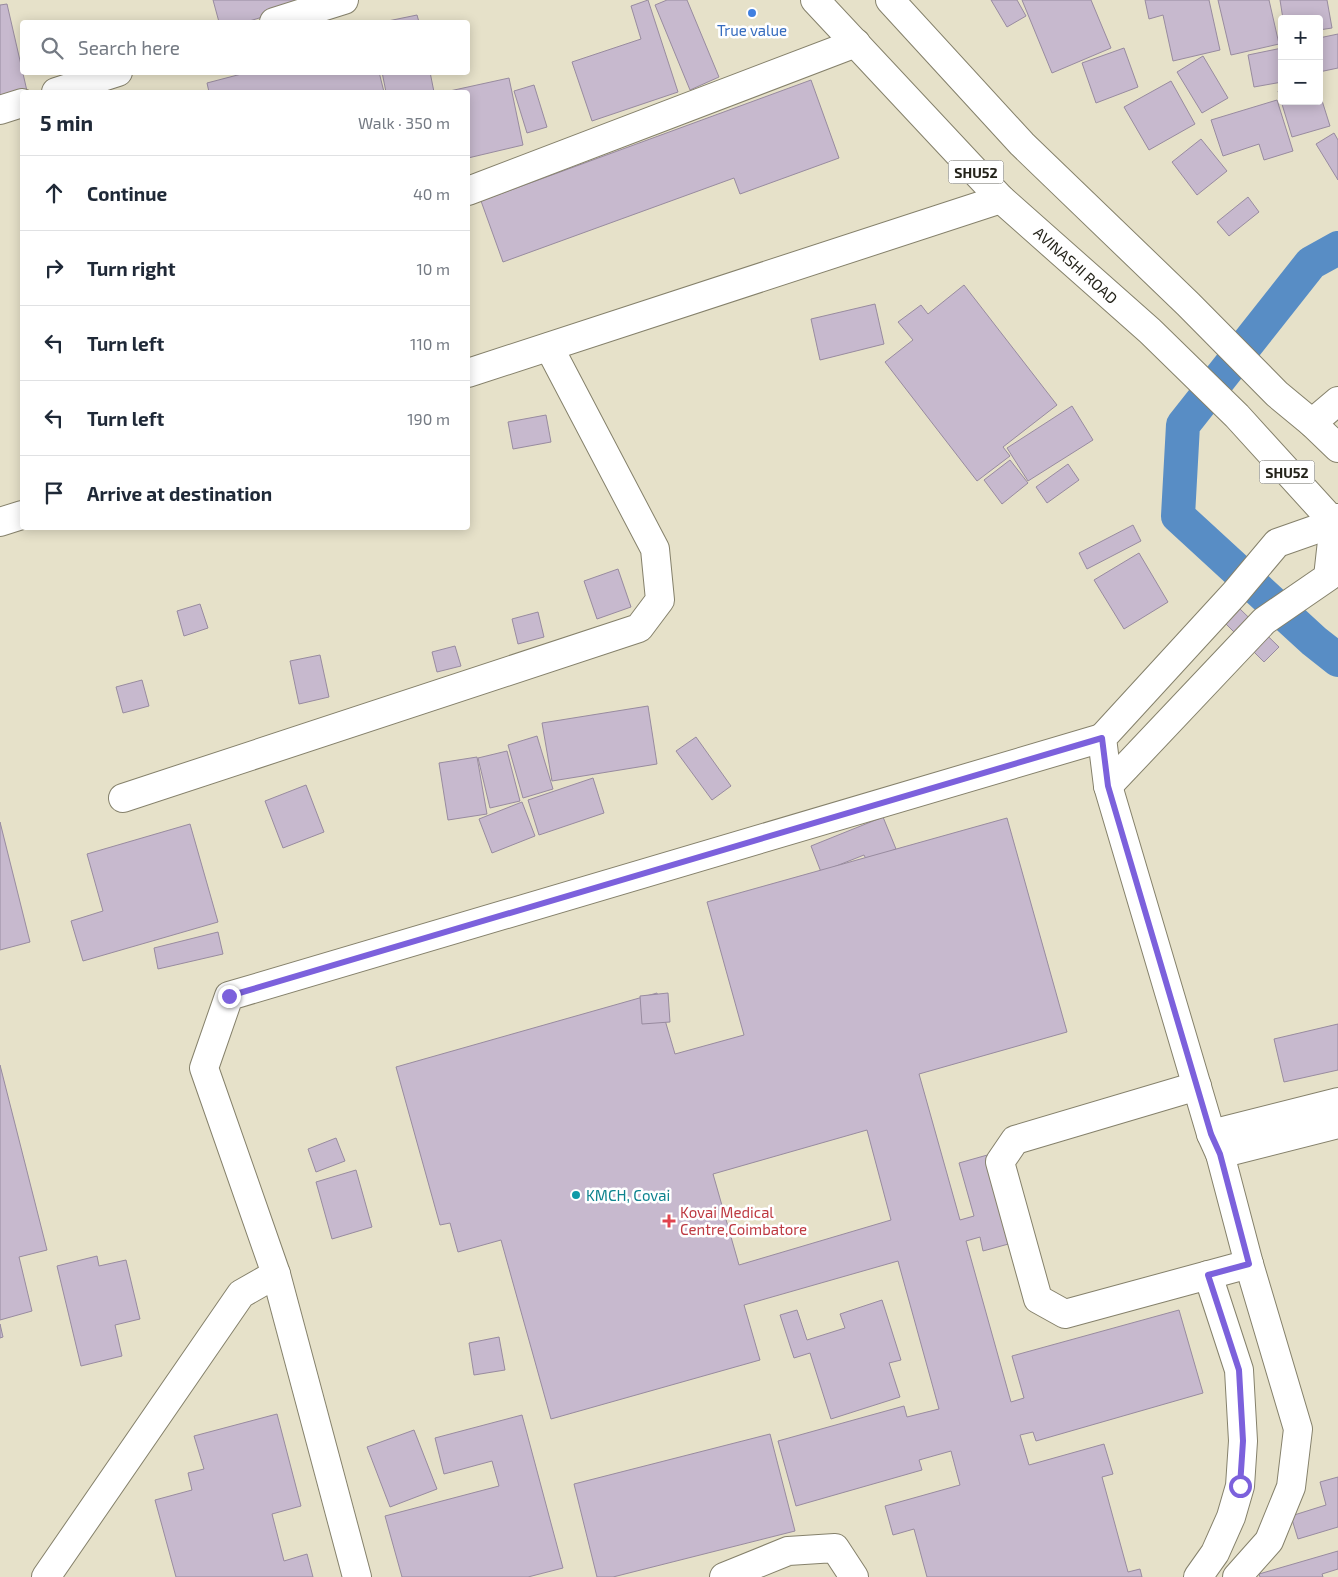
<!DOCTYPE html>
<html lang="en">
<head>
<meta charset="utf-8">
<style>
  :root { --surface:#fff; --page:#f2f2f3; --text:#1f2937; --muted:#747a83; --line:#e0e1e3 }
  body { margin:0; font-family:"Exo 2",sans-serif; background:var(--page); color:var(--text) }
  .controls { position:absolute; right:15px; top:15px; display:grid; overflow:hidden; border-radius:5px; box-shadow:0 2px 12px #0003 }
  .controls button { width:45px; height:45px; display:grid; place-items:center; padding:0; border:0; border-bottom:1px solid var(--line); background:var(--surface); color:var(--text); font:25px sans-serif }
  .stop { position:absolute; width:15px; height:15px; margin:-11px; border:4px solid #7c61dc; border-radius:50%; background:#fff }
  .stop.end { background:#7c61dc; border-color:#fff; box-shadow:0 1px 5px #0008 }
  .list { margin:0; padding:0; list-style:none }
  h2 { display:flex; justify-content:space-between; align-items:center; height:65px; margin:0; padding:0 20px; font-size:21px }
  h2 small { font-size:16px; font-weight:400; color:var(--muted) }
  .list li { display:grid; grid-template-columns:32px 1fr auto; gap:15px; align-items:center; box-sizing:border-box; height:75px; padding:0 20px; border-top:1px solid var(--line) }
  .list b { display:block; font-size:19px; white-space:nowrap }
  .list em { font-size:16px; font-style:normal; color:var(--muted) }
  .icon { flex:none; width:28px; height:28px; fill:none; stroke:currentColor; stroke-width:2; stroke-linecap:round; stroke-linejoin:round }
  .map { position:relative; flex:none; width:1338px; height:1577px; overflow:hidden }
  .search { position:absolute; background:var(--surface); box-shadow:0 2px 12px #0003; left:20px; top:20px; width:450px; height:55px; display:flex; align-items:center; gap:12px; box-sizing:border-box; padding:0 18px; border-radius:5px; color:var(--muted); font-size:19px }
  .panel { position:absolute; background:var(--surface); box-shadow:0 2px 12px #0003; left:20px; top:90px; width:450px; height:440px; border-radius:5px }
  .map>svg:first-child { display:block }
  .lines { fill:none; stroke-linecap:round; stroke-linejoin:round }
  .canal { stroke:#588dc5; stroke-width:34 }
  .building { fill:#c7b9ce; stroke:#988b9f; fill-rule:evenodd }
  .minor-casing { stroke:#85816b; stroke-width:30 }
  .major-casing { stroke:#85816b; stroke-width:30 }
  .minor { stroke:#fff; stroke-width:28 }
  .major { stroke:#fff; stroke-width:28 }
  .route { stroke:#7c61dc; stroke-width:6 }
  .shop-dot { fill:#3f7fe0; stroke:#fff; stroke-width:2 }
  .culture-dot { fill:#0f9aa8; stroke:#fff; stroke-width:2 }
  .health-dot { fill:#e0444e; stroke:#fff; stroke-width:2 }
  .labels { text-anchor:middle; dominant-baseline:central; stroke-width:5; stroke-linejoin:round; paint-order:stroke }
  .shield { fill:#fff; stroke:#66665f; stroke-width:1 }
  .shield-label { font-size:14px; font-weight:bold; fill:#25241b }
  .shop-label { font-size:15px; fill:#366cbe; stroke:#fff }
  .street-label { font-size:15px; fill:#25241b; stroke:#fff }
  .culture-label { font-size:15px; fill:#0d838f; stroke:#fff; text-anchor:start }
  .health-label { font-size:15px; fill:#be3a42; stroke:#fff; text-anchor:start }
</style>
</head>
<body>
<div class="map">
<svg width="1338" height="1577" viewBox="0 0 1338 1577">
  <rect width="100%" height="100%" fill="#e6e1c9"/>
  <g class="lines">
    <path class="canal" d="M1338,248L1311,263L1183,425L1178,516L1314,641L1338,660"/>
  </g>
  <g class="building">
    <path d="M213,0H319L246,22H219Z"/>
    <path d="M648,0L678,92L592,121L572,62L641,39L631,6Z"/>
    <path d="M667,0H687L719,77L690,90L655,5Z"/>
    <path d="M991,0H1017L1026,16L1007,27Z"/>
    <path d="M1022,0H1091L1111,48L1052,73Z"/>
    <path d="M1145,0H1209L1220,50L1173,61L1163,15L1149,19Z"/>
    <path d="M1218,0H1269L1279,44L1231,55Z"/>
    <path d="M1280,0H1327L1332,28L1319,30V19H1283Z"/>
    <path d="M7,4L27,91L0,98V5Z"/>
    <path d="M417,15L419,22H383Z"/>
    <path d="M1338,34V68L1319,72V38Z"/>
    <path d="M1124,48L1138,87L1096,103L1082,63Z"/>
    <path d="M1282,48V82L1254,87L1248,55Z"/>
    <path d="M1203,56L1228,98L1202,113L1177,72Z"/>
    <path d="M249,72H379L384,92H209L207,83Z"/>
    <path d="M382,72H430L434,92H386Z"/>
    <path d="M509,78L523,145L468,158V92H445Z"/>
    <path d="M811,80L839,158L740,194L734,178L503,262L481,201Z"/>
    <path d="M1171,81L1195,124L1149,150L1124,107Z"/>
    <path d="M534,85L547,127L527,133L514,91Z"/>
    <path d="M1282,90V101H1319V91L1330,126L1292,137L1278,91Z"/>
    <path d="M1277,100L1293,151L1264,160L1259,144L1223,156L1211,120Z"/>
    <path d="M1334,133L1338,140V180L1316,144Z"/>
    <path d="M1201,139L1227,171L1197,195L1172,162Z"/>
    <path d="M1248,197L1259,212L1229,236L1217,222Z"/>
    <path d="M964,285L1057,405L1003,447L1010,456L977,481L885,362L913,340L898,322L921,305L928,314Z"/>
    <path d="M875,304L884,344L820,360L811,319Z"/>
    <path d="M1072,406L1093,440L1028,481L1007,448Z"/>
    <path d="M546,415L551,442L513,449L508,422Z"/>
    <path d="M1010,460L1028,483L1002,504L984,480Z"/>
    <path d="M1068,464L1079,480L1047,503L1036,487Z"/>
    <path d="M1133,525L1141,541L1087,569L1079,553Z"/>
    <path d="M1139,553L1168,602L1124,629L1094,580Z"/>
    <path d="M618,569L631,607L597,619L584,581Z"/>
    <path d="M200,604L208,628L184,636L177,611Z"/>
    <path d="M1239,608L1279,647L1264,662L1225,623Z"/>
    <path d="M538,612L544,637L518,644L512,619Z"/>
    <path d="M455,646L461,666L437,672L432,652Z"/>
    <path d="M320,655L329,697L299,704L290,661Z"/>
    <path d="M142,680L149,706L123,713L116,687Z"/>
    <path d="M648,706L657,764L552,781L542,723Z"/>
    <path d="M537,736L553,789L523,798L508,745Z"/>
    <path d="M696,737L731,786L712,800L676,751Z"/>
    <path d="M507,751L520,801L490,808L478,758Z"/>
    <path d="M477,757L487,814L448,820L439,763Z"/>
    <path d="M593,778L604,813L539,835L528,800Z"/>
    <path d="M306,785L324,832L283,848L265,801Z"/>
    <path d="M522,802L535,836L492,853L479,819Z"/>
    <path d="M883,817L896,849L867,861L864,855L821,872L811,846Z"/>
    <path d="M1007,818L1067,1032L919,1074L960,1220L974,1216L959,1163L998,1152L1023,1240L983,1251L980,1237L966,1241L1011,1402L1024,1398L1012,1356L1179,1310L1203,1393L1036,1441L1033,1432L1020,1435L1029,1465L1104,1444L1113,1474L1102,1477L1128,1572L1140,1569L1142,1577H927L914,1529L893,1535L885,1506L960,1485L951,1451L919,1460L922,1470L796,1506L778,1441L904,1406L907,1417L939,1409L898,1261L744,1305L760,1360L551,1419L501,1240L458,1252L450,1223L440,1225L396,1067L657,993L675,1054L744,1035L707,902ZM867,1130L891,1220L739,1265L713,1174Z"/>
    <path d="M0,822L30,942L0,950Z"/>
    <path d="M190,824L218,922L83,961L71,921L103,911L87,854Z"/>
    <path d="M218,932L223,954L158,969L154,948Z"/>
    <path d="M668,993L670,1022L642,1024L640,996Z"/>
    <path d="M1338,1024V1070L1284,1082L1274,1039Z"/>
    <path d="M0,1065L47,1250L19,1257L32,1311L0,1320Z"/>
    <path d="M336,1138L345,1161L316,1172L308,1149Z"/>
    <path d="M356,1170L372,1227L332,1239L316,1182Z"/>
    <path d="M97,1256L99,1266L126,1260L140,1319L115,1325L122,1356L81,1366L57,1266Z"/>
    <path d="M882,1300L901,1360L889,1363L900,1397L831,1419L810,1353L794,1358L780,1315L797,1310L807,1340L845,1328L840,1314Z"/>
    <path d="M0,1324L3,1337L0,1338Z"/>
    <path d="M499,1337L505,1370L474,1375L469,1343Z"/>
    <path d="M277,1414L301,1506L272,1514L284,1561L307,1554L313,1577H176L155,1500L192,1490L188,1473L204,1469L194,1436Z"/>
    <path d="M522,1415L563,1568L528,1577H402L385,1516L499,1486L492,1461L444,1474L435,1438Z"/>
    <path d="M414,1430L437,1489L390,1507L367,1447Z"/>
    <path d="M770,1434L795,1531L613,1577H597L574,1484Z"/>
    <path d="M1338,1477V1527L1298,1539L1291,1516L1326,1505L1320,1482Z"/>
    <path d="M1338,1551V1569L1322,1574L1323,1577H1260L1259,1574Z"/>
  </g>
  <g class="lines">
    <g class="minor-casing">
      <g id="minor">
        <path d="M274,22L344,0"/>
        <path d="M56,92L118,72"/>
        <path d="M0,110L22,103"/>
        <path d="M468,191L856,43"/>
        <path d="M468,373L1001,199"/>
        <path d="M1312,423L1338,401"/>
        <path d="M0,522L22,515"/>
        <path d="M1108,786L1264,621L1328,577L1334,523"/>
        <path d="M123,798L639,628L660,600L655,549L549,347"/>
        <path d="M1197,1086L1015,1140L1000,1162L1038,1299L1065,1314L1249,1264"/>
        <path d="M1211,1134L1338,1102"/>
        <path d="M1220,1154L1338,1124"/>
        <path d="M276,1274L357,1577"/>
        <path d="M46,1577L241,1294L276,1274L204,1068L229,996L1102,738"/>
        <path d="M724,1577L788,1551L835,1548L854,1577"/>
        <path d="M1198,1577L1215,1553L1231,1517L1240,1486L1243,1441L1239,1370L1208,1275"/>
        <path d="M1237,1577L1269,1541L1291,1487L1298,1429L1249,1264L1220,1154L1211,1134L1108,786L1102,738L1235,593L1277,543L1334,523L1338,518"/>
      </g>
    </g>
    <g class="major-casing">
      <g id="major">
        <path d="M815,0L1001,199L1150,331L1237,416L1338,527"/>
        <path d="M890,0L1022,144L1188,304L1277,394L1312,423L1338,448"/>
      </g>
    </g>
    <use href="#minor" class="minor"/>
    <use href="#major" class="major"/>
  </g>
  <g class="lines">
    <path class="route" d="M229,996L1102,738L1108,786L1211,1134L1220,1154L1249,1264L1208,1275L1239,1370L1243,1441L1240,1486"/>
  </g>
  <circle class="shop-dot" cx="752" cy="13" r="5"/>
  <circle class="culture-dot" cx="576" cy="1195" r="5"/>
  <path class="health-dot" d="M666.5 1213.5h5v5h5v5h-5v5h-5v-5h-5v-5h5z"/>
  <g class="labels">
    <g class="shield">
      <rect x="948.5" y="160.5" width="55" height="23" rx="4"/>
      <rect x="1259.5" y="460.5" width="55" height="23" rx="4"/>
    </g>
    <g class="shield-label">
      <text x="976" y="172">SHU52</text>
      <text x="1287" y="472">SHU52</text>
    </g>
    <g class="shop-label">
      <text x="752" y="30">True value</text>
    </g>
    <g class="street-label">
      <text transform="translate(1076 265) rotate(42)">AVINASHI ROAD</text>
    </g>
    <g class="culture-label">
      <text x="586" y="1195">KMCH, Covai</text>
    </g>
    <g class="health-label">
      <text x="680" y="1212">Kovai Medical<tspan x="680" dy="17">Centre,Coimbatore</tspan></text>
    </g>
  </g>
</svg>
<div class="controls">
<button>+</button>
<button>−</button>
</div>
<div class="stop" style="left:1240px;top:1486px"></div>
<div class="stop end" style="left:229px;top:996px"></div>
<div class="search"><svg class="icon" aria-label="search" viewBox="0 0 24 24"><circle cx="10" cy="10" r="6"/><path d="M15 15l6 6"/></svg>Search here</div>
<section class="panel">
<h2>5 min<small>Walk · 350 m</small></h2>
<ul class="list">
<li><svg class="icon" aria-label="ahead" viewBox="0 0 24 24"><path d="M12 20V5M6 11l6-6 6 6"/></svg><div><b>Continue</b></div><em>40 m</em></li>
<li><svg class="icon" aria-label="right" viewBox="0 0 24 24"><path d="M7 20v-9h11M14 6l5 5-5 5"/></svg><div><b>Turn right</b></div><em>10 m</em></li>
<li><svg class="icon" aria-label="left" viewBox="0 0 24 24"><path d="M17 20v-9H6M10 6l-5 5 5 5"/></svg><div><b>Turn left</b></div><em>110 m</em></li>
<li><svg class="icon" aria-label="left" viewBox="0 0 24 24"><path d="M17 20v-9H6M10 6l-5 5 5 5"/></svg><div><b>Turn left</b></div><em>190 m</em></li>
<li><svg class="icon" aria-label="arrive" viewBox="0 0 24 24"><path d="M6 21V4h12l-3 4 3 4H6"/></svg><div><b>Arrive at destination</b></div></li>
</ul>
</section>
</div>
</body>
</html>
